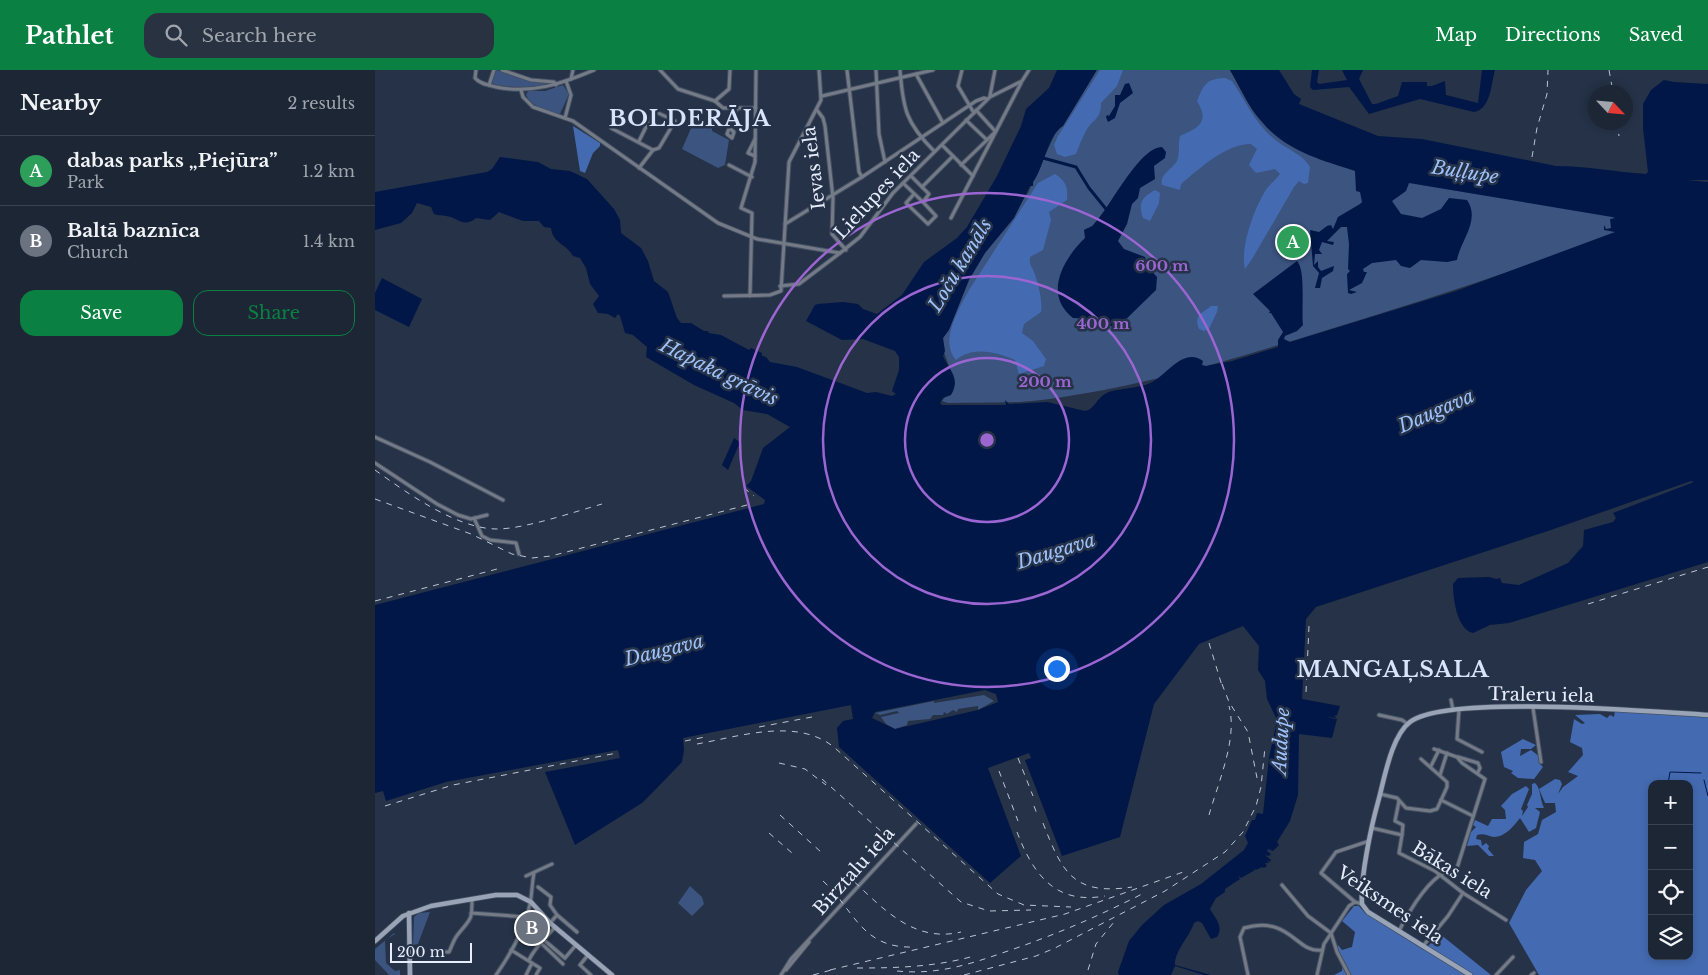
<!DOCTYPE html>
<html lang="en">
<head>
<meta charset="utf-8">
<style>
  :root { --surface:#1c2635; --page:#293241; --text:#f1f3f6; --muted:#a0a5ad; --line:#3a4350; --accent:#0b8043 }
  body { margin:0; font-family:"Libre Baskerville",serif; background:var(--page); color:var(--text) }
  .controls { position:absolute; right:15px; bottom:15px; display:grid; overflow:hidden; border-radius:10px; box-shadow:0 2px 8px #0003 }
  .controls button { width:45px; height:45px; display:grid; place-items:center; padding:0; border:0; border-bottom:1px solid var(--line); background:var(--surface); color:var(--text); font:25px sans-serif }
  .compass { position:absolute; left:1213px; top:15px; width:45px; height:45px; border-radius:50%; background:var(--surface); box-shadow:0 2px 8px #0003; rotate:116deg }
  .scale { position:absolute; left:15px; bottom:12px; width:82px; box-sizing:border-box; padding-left:5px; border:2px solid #e6eefd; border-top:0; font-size:14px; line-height:18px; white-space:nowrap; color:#e6eefd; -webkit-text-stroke:4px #253247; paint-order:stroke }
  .you { position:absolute; left:681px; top:598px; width:18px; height:18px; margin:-12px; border:4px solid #fff; border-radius:50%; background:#1a73e8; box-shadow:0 0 0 8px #1a73e833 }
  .badge { display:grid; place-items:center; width:32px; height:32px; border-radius:50%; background:var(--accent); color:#fff; font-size:16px; font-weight:700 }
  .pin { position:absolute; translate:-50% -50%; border:2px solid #fff; box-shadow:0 1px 5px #0006 }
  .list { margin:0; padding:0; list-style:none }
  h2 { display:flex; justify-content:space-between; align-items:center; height:65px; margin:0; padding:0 20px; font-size:21px }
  h2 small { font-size:16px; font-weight:400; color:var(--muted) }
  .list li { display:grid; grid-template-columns:32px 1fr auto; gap:15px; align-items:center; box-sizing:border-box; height:70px; padding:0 20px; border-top:1px solid var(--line) }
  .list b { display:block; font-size:19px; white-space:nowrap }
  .list p { margin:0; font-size:16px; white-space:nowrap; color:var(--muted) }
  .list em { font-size:16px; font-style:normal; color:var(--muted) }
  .actions { display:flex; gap:10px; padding:15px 20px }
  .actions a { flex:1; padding:11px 0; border:1px solid var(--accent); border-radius:15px; text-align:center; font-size:18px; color:var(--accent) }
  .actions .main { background:var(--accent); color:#fff }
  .icon { flex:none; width:28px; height:28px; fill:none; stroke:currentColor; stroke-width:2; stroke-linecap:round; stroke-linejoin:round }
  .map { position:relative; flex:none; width:1333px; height:905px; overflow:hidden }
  header { display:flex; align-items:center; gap:30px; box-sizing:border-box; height:70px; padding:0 25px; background:var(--accent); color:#fff }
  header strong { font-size:24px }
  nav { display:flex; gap:28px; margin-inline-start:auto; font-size:18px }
  .search { width:350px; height:45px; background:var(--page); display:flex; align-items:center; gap:12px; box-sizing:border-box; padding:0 18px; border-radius:15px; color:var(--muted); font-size:19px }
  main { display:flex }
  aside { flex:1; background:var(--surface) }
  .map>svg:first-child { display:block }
  .green { fill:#3b5480 }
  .forest { fill:#446bb1; fill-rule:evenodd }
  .water { fill:#001747; fill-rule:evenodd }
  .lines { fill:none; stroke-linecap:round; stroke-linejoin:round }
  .stream { stroke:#001747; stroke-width:1 }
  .canal { stroke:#001747; stroke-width:3 }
  .street-casing { stroke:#445064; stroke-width:5 }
  .secondary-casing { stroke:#445064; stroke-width:6 }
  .street { stroke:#747b86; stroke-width:3 }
  .secondary { stroke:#99a4b6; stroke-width:4.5 }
  .rail { stroke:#bcc5d5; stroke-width:1; stroke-dasharray:6 6; stroke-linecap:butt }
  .ring { fill:none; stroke:#9b66d2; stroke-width:2.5 }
  .labels { text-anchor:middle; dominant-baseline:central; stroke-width:5; stroke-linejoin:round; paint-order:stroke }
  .street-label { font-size:18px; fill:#e6eefd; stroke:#253247 }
  .water-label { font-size:19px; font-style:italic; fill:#9fc1fa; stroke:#253247 }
  .district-label { font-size:22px; font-weight:bold; letter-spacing:1px; fill:#d7e4fb; stroke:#253247 }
  .centre { fill:#9b66d2; stroke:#253247; stroke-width:2.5 }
  .ring-label { font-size:15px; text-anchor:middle; font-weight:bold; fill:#9b66d2; stroke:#253247; stroke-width:5; stroke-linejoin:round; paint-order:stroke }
</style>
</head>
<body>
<header>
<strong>Pathlet</strong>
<div class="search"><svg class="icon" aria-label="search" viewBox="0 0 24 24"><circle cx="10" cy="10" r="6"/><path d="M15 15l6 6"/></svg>Search here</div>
<nav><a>Map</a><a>Directions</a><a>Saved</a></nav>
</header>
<main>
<aside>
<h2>Nearby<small>2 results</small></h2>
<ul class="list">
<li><span class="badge" style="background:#2e9e5b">A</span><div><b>dabas parks „Piejūra”</b><p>Park</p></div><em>1.2 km</em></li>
<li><span class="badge" style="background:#6b7280">B</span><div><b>Baltā baznīca</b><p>Church</p></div><em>1.4 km</em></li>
</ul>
<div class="actions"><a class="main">Save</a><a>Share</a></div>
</aside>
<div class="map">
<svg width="1333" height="905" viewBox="0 0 1333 905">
  <rect width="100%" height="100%" fill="#253247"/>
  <g class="green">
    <path d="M122,0L156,11L178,14L151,18L118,15L116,11L119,2Z"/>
    <path d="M720,0H855L879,42L893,57L944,89L978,98L1239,146L1244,149L1248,161C1149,198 1048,231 946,262C852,291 766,317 667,330C636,334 604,332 573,333L567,331L580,313L566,274L586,218L601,193L653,123L683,57Z"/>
    <path d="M188,15L194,24L185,44C172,42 157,37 151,25L153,21H170Z"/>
    <path d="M323,54L329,57L331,54L337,57V61L354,70L350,95L343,98L307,79L317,56Z"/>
    <path d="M609,625L619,631L603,640V636L583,639L582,642L578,640L572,644L569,642L568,645H558L555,649L533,651L532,655L520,659L511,654L506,647L524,643L522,641L505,645L500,643L559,631V633Z"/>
    <path d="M315,816L327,827L329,834L317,846L303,833Z"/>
    <path d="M55,842L43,874L38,875L39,847L44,843Z"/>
    <path d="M19,863L24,869L25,896L24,869L20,864L10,870L11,893L20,901L25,900V905H14L0,890V879Z"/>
  </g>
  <g class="forest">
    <path d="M725,0H748L742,16L726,33C726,51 717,49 711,61C707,68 704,76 701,84L690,87L682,84L679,75L683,66Z"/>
    <path d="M850,8L857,11C870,30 880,53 898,68C910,79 927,83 935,97L933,113L929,114L924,111L919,117L877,189L870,199C865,179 878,142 888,125C892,116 900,111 905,104L900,99L881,103L874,95L882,79L876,74C851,74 825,98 806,114L805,120L787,115C784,104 797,100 802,91C805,84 803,74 805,66C824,58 835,52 822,31C829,14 831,9 850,8Z"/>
    <path d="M198,56L225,73V76L218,83L210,103L205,101Z"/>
    <path d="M680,104C691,111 693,117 692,130L674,142L676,150L668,180L655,187C654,194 656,195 659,202C663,212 668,232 666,242L649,254L647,263L658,271L671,289L669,296L644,304L640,290C621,282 598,276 581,290C564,271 584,239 594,220L663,113Z"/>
    <path d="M780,120L785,123L784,133L775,151L768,148C763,133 766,128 780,120Z"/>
    <path d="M836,236H843L842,242L834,259L829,261L824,259C819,245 826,244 836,236Z"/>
    <path d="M1240,641L1333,646V905H1164L1134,853L1151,820L1167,801L1160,790L1148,788L1149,772L1163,764L1167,750L1181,742L1180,733H1170L1164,719L1180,709L1185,710L1187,714L1183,724L1188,717L1203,706L1193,702L1208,685L1207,678L1195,672L1199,649L1207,654L1210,653L1200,645L1225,644L1232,648L1235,645L1239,647ZM1277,714H1314V886H1277Z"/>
    <path d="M1148,669L1161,675L1156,679H1146L1145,686L1156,680L1165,687L1164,693L1168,697L1159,709L1143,708L1136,703L1138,701L1129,697L1126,682Z"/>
    <path d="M1160,713C1166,718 1165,731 1169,738H1160L1165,742L1161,758L1154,762L1145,748C1139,756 1130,767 1119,767C1112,766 1109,763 1102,765L1101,769L1106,770L1107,776L1111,773L1114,776L1113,779L1119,786H1114L1103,775L1092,776L1096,762L1101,757L1098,755L1100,750L1113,756L1117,749H1131L1130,740L1126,736L1137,724L1151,716L1154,719L1146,739L1148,741L1147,746L1153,737L1152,735L1157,724V714Z"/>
    <path d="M979,836H984L990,843L1049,880L1065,864L1116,905H959L967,901L968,892L962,878L963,875L967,880L977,877L980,862L967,851Z"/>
  </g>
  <g class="water">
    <path d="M682,0H722L688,56C672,66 669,98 658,112V116H655L639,148L610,183L594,210L574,260L568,268L570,281L568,286C574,300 586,308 576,325L568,328L565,333L567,335H631L630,330L634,334L672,332L710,341C720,339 721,329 730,324C741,317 765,320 779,311C792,303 810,277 828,291L827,295L831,296L857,291L903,277V270L908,262L896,243H894L895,241L878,224L922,191C931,200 926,240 928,255L922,261L910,266L909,269L915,272L1081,221L1240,162L1229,160V155L1231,159L1236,158L1235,149L1240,148L1237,147L1034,113L1031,121L1017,131L1026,144L1047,148L1066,139L1074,128L1092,130C1106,150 1085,171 1082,190L1072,192L1046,190L1035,198L1026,196L1021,190L997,193L988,199L989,202H992L987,213L974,220L982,222L976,224L973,223L972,204L975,201L973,199L974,174L972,157H966L952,171L959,172L958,175L947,172L944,180L947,184H940L939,195L943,191V197L946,201L959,196L958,201L947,208L945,218H940L944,203L938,196L935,160L944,162L952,156L956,155L958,159L963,147L985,134L987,132L985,122L981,121L980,101C946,90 911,81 887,52C873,37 865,17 855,0H904L919,24L926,29L924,34L1003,66L1047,69L1181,96C1211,96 1241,102 1271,104L1273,102L1268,58V34L1276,20L1289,10L1299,12L1333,14V110H1312L1333,112V492L1134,553L1115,555L1098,563C1081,559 1078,526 1078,514L1083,508L1114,507L1121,509L1125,508L1127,513L1144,515L1193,493L1208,476L1209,460L1238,452L1241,448L1238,443L1319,412L1316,411L1173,461L941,537L931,549L927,629L965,636L962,645L959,646L962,648L950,647L962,649L957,668L924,664L923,725L915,751L902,772L904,775L898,781L893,779L892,781L896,784L894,786L890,785L896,790L895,792L892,790L894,793H890L892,796L889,798L887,797L881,800L879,798L880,800L866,808L863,806L865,809L850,819V822L841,828L835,839C840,848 849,856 842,867L836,869L827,853L823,851L819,853C815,866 799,882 800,895L836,905H829L800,896L796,905H744L743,902L754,871L767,855L789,835L826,814L869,780L873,773L870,766L877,750H880L882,743L888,744L894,688L902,650L892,629L890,611L883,600L884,576L868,556L824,574L779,634L745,767L687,786L650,690L656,688L654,683L613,698L646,786L615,813L464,677L462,658L468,651L478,649L476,635L308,668L309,680L307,692L279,721L267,733L200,775L170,702L245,688L243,680L71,712L11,731L8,721L0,723V535L389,434L390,430L371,416L376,411L388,378L415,357L392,344L368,340L359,333L319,315L271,287L272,277L258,265L250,263L245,246L243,244L240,248L233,244L223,243L218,234L224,226L215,214L211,198L205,188L198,186C191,173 178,174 176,158L169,157L164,151H148L124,142L115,150L101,148C88,159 83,147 71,146C66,145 64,146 59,144L56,137L42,133L37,143L26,153L0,160V122L112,102L117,99L125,87L163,92L176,99L195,101L212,109L239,139L245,150L246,163L266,178L273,191L279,211L293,222L302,248L306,253H316L329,261H333L334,263L346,265L374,280L376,278L387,283V286L391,287L395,292L422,297L492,323L501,322L517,326L521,324L517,321L524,300V287L520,281L488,269L467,270L431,251L440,235L443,234L468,232L483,234L488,239L502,244L527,225L549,192L582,168L592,157L622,106L646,56L651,39L674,18ZM610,620L621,624L623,632L603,640L520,659L497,648L500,642Z"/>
    <path d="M937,0H944L942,12L944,14L972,10L967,0H988L984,9L997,34H1001L1023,26L1027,12H1052V16H1057L1070,11L1071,25L1103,33L1107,0H1120C1116,14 1116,39 1099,42L1045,29L994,44L974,17L938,20L935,17Z"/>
    <path d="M754,13L758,23L745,33L740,48L733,52L731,47L732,45L734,46L740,36V25H745L750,14Z"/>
    <path d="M787,77L791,82L790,88L779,96L780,109L765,118L763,128L757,134L752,154L743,171L749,179L770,187L773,197L782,207L781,220L742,258L714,249L698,248C668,225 688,189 710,168L709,160C712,158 717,157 719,154C735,138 764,77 787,77Z"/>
    <path d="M7,208L47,229L34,257L0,240V223Z"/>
    <path d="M359,368L365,372L353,400L347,395Z"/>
  </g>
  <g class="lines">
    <g class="stream">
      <path d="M1329,710L1333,726"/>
      <path d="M1293,714L1295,702L1326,703"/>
    </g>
    <path class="canal" d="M668,88L701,97L714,118L731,139"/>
    <g class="street-casing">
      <g id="street">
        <path d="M101,0L100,8C105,14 113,15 121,17C157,24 186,14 219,0"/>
        <path d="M127,0L156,10L179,12L181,15"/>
        <path d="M285,0L303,19L340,31L354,19L355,0"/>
        <path d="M472,0L484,102L487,107"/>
        <path d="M501,0L504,64L510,92"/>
        <path d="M525,0C528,39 531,53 559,81"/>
        <path d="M587,0L583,16L599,43"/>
        <path d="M541,4L568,53"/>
        <path d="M196,9L198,0"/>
        <path d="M114,15L119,0"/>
        <path d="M146,20L148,27L158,37L198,51L343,153L382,169L465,183L485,167L518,123L615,27L647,11L654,0"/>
        <path d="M447,26L558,0"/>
        <path d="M615,26L620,0"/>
        <path d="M340,31L348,38H381"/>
        <path d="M442,40L448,48L450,56L458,128L457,164L471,180"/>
        <path d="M601,40L620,61"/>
        <path d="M190,48L196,25L191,11"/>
        <path d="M591,50L612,70L621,61"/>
        <path d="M236,58L278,80L264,98"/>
        <path d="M354,58L359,62L357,68L352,64L362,38"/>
        <path d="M264,71L279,41L300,51L284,78L278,80"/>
        <path d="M567,75L598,106"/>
        <path d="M380,86L373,83L380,69"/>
        <path d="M354,95L377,107"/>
        <path d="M586,95L612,70"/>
        <path d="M536,106L554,124L548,132L561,146L553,154L531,133L539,124"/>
        <path d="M528,113L548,132"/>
        <path d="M547,117L578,86"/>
        <path d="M576,148L646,13"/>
        <path d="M410,154L487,107L601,31L609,28L612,29"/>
        <path d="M405,216L424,214L465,183"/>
        <path d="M349,226L395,225L406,221L414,92L446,30L444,0"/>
        <path d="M375,226L377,143L366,138L380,92L381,0"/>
        <path d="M0,367L55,392L128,430"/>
        <path d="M0,393L62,434L83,445L96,449L112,445"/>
        <path d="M99,448L107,466L115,470L141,473L144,484"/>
        <path d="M1076,630L1078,640"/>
        <path d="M1158,638L1166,692"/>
        <path d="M1084,640L1082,669L1107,682"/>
        <path d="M1004,645L1027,650L1033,654"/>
        <path d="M1083,687L1103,693L1105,698L1103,702"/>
        <path d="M1056,696L1064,680"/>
        <path d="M1065,705L1072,683"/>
        <path d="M1005,724L1022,728L1031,738L1055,741L1062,739L1072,717V712L1046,689"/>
        <path d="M1066,730L1098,746"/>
        <path d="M1024,731L1020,751L1028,755L1027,765"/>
        <path d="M997,758L1027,765L1024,783L1060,801L1088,823L1131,850"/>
        <path d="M151,806L177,794"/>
        <path d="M907,815L933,846L956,863L962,882L974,905"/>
        <path d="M163,817L176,827L175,835L182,845L175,853"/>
        <path d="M987,834L980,832L946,803L961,782L994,771"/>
        <path d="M96,843L151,847"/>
        <path d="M182,845L202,862"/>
        <path d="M151,846L158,843L167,844"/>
        <path d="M1024,861C1032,844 1049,817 1064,806C1069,802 1077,801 1082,798L1110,709L1087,693L1082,687L1059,679"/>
        <path d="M169,870L190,888"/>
        <path d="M167,874L188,894"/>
        <path d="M1048,876L1073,846L1088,823"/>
        <path d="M136,880L165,898L161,905"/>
        <path d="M70,882H74C77,876 79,868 84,863C96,848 97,851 97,829"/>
        <path d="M213,885L205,895L216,905"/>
        <path d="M190,888L201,875"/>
        <path d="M154,890C159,878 171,868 180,857"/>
        <path d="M411,900L434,872"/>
        <path d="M121,905C135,885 150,858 155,834C157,824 157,813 159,803"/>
        <path d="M151,905L157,893"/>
        <path d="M406,905L416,889L541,754"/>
        <path d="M873,905L865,867L869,858C916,845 921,884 947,880"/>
        <path d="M942,905L949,874L974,836L980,832"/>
        <path d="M1121,905L1138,887"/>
        <path d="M1156,905L1159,903"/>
      </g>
    </g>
    <g class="secondary-casing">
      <g id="secondary">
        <path d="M34,843L35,905"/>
        <path d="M0,871L28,846L56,836L121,825H142L156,832L175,853L237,905"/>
        <path d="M1095,905L993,842L987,834C985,809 996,757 1003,732C1009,711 1016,666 1035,652C1072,624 1279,642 1333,645"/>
      </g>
    </g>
    <use href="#street" class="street"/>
    <use href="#secondary" class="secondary"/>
    <g class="rail">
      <path d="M1234,0L1238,22"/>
      <path d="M1242,52L1244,66"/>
      <path d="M1157,87L1162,58L1172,24L1173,0"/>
      <path d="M0,400C32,423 82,459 122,459C149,459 199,442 227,434"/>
      <path d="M369,418L379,426"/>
      <path d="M0,429L96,464L137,484L157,488L176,486L372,435"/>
      <path d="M0,531L126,498"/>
      <path d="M1213,534L1333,497"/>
      <path d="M834,573L848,619"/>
      <path d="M847,614L854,632L873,662L882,708"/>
      <path d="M931,622L934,556"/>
      <path d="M384,657L437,647"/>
      <path d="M310,671L330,667"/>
      <path d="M322,674C366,666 423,647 460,678L623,824L649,835L696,837"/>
      <path d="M643,688L658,726"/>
      <path d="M404,693L430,699L451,715"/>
      <path d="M624,701L643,751"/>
      <path d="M447,709L586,832L614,841L656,840"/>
      <path d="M10,736L78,715L242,683"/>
      <path d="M659,736L662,744"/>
      <path d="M405,745L446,782"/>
      <path d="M834,745C843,713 863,668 854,636"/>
      <path d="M668,753C687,802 698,826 757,817"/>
      <path d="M642,762C658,804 680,835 730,826"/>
      <path d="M394,763L417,783"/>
      <path d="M471,804C504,834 536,874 586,862"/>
      <path d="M448,811C479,839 486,879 539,877"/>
      <path d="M482,898C522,898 560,897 599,886"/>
      <path d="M455,900L690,844L811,801"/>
      <path d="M713,900L721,874L739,852"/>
      <path d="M522,901C561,905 593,895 630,882C680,865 724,846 771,822"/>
      <path d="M438,905L460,899"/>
      <path d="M589,905L661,886L680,878L790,821L850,782L868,762L881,736L886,717L890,677"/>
    </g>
  </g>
  <g class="ring">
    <circle cx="612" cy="370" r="82"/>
    <circle cx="612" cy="370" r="164"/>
    <circle cx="612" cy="370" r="247"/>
  </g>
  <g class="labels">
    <g class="street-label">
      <text transform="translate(439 98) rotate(-97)">Ievas iela</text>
      <text transform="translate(502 124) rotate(-47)">Lielupes iela</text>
      <text transform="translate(1166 625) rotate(1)">Traleru iela</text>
      <text transform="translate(1077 800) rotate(32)">Bākas iela</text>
      <text transform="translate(479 801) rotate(-48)">Birztalu iela</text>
      <text transform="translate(1015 835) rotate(34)">Veiksmes iela</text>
    </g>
    <g class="water-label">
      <text transform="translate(1090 102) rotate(9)">Buļļupe</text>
      <text transform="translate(585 195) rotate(-59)">Loču kanāls</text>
      <text transform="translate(344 302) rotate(26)">Hapaka grāvis</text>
      <text transform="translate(1061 341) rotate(-24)">Daugava</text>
      <text transform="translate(681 481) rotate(-17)">Daugava</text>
      <text transform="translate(289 580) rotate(-14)">Daugava</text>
      <text transform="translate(906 671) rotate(-87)">Audupe</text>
    </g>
    <g class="district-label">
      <text x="315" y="48">BOLDERĀJA</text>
      <text x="1018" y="599">MANGAĻSALA</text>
    </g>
  </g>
  <circle cx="612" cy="370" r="8" class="centre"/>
  <g class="ring-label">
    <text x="787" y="201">600 m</text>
    <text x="728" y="259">400 m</text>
    <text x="670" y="317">200 m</text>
  </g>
</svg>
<div class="controls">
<button>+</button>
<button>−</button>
<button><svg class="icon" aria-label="locate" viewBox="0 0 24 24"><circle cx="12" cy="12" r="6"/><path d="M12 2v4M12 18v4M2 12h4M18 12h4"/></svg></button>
<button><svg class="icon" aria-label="layers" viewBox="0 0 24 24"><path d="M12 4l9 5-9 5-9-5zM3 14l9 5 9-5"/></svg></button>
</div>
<svg class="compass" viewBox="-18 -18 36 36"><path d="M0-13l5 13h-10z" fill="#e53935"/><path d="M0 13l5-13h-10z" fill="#a0a5ad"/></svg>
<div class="scale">200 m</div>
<div class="you"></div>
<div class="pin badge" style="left:918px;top:172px;background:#2e9e5b">A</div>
<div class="pin badge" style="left:157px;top:858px;background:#6b7280">B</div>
</div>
</main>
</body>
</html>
